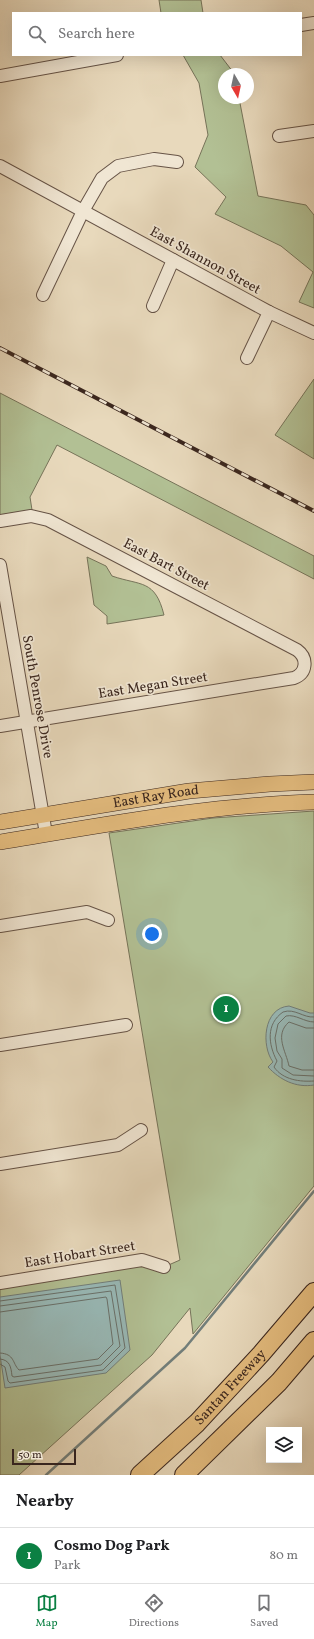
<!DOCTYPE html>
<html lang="en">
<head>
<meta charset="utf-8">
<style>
  :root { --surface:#fff; --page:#f6f6f6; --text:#202124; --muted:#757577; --line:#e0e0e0; --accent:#0b8043 }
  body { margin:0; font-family:Vollkorn,serif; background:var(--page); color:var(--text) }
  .controls { position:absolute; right:12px; bottom:12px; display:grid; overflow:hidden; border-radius:0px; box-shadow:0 4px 16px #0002 }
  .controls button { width:36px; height:36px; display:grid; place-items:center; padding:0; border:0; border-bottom:1px solid var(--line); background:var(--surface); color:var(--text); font:20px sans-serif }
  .compass { position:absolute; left:218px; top:68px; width:36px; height:36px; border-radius:50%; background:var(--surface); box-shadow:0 4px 16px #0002; rotate:171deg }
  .scale { position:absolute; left:12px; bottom:10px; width:64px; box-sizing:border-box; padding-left:4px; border:2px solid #3a261e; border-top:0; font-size:11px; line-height:14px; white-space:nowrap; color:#3a261e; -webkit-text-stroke:3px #f0e6d3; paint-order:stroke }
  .you { position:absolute; left:152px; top:934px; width:14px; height:14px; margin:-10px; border:3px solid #fff; border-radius:50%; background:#1a73e8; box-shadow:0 0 0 6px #1a73e833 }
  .badge { display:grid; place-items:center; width:26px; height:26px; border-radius:50%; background:var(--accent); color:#fff; font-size:13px; font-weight:700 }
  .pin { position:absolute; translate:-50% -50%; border:2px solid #fff; box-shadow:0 1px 4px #0006 }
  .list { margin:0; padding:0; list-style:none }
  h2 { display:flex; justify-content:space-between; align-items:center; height:52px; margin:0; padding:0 16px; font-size:17px }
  h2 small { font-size:13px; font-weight:400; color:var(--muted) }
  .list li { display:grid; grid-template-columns:26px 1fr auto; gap:12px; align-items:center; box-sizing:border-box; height:56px; padding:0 16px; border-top:1px solid var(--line) }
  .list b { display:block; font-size:15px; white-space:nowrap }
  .list p { margin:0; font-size:13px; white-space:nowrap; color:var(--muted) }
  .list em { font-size:13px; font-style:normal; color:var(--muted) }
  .icon { flex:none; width:22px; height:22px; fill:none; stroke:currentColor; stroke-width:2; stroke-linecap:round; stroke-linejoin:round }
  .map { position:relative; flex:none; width:314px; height:1475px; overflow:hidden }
  .search { position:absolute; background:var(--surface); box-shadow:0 4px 16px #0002; left:12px; right:12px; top:12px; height:44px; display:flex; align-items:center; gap:10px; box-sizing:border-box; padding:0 14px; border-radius:0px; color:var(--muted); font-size:15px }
  .sheet { height:108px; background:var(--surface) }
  nav { display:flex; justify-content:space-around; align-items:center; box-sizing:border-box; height:56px; border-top:1px solid var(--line); background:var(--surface); font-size:11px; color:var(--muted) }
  nav a { display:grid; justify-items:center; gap:2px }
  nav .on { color:var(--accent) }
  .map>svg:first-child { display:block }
  .green { fill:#b2c094; stroke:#767359 }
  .water { fill:#98b9b7; stroke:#727e7a }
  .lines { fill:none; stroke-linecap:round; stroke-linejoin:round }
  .shore { stroke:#69706a; stroke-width:1 }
  .stream { stroke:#727e7a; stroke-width:2.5 }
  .minor-casing { stroke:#665346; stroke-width:14 }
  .major-casing { stroke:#3a261e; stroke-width:16 }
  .highway-casing { stroke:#3a261e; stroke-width:20 }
  .minor { stroke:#f0e6d3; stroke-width:12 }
  .major { stroke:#e4bc7e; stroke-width:15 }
  .highway { stroke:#e4bc7e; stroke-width:18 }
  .rail-casing { stroke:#3a261e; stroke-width:4 }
  .rail { stroke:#f0e6d3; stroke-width:2.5; stroke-dasharray:8; stroke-linecap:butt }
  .labels { text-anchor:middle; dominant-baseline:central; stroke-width:3.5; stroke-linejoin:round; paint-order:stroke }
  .street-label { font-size:14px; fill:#3a261e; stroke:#f0e6d3 }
</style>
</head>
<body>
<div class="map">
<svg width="314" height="1475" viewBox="0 0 314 1475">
  <rect width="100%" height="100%" fill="#e8d9bc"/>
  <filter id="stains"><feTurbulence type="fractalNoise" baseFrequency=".005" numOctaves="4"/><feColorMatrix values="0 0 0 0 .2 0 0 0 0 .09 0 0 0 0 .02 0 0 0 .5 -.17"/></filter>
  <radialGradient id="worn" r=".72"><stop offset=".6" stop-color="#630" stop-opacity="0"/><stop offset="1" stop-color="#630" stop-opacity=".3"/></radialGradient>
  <g class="green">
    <path d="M159,0H201L203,13H161Z"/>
    <path d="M183,55H220L233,72L234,74H224V98H239L258,196L306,205L314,215V308L299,302L313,272L281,246L215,214L226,197L195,167L208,135L199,83Z"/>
    <path d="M314,379V459L275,435Z"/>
    <path d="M0,393L314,556V579L57,445L30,497L32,510L0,515Z"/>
    <path d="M87,557L106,566L112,576C141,586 155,579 164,615L107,624V616L94,605Z"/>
    <path d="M314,811V1186L193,1334L190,1308L152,1355L19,1475H0V1283L142,1260L164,1267L180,1260L109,833L213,818Z"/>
  </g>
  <g class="water">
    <path d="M289,1006L310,1013H314V1085C296,1088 280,1080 268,1067L273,1062C261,1046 263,1008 289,1006Z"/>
    <path d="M120,1280L130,1350L106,1373L5,1388L0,1355V1297Z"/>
  </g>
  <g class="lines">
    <g class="shore">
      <path d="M314,1017C303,1018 295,1008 283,1012C266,1024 268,1044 277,1061L274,1067C283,1080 300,1082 314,1081"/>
      <path d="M314,1022C304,1022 296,1014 286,1016L278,1024L275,1038L277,1051L282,1059V1068L293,1075L314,1076"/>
      <path d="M314,1028H306L289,1022C274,1035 286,1051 289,1066L302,1070H314"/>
      <path d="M0,1301L115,1285L125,1348L103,1370L10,1383L8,1381L5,1367L0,1364"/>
      <path d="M0,1306L111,1291L120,1346L101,1365L14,1377L12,1376C11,1367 10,1360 0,1359"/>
      <path d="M0,1312L106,1297L107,1299L113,1344L98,1359L19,1370C12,1363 15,1354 0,1353"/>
    </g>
    <path class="stream" d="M46,1475L185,1348L314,1191"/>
    <g class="minor-casing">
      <g id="minor">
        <path d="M301,25L314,23"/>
        <path d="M0,76L117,55"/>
        <path d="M279,136L314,131"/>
        <path d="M0,166L269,312L314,333"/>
        <path d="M43,295L83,211L102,178L118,166L154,159L177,162"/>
        <path d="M153,306L173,260"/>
        <path d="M247,358L269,312"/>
        <path d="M0,521L31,516L48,520L297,650C308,658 307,673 294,678L0,726"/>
        <path d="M0,565L46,834"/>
        <path d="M0,926L87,912L108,920"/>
        <path d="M0,1045L126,1025"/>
        <path d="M0,1164L118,1145L141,1130"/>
        <path d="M0,1283L142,1260L164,1267"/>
      </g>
    </g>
    <g class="major-casing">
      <g id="major">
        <path id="s1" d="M0,822L189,791L270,784L314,782"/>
        <path d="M0,842C104,825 208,805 314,802"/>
      </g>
    </g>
    <g class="highway-casing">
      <g id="highway">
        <path id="s2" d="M140,1475L197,1423L261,1354L314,1292"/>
        <path d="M184,1475L279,1382L314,1341"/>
      </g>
    </g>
    <use href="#minor" class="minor"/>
    <use href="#major" class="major"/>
    <use href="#highway" class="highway"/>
    <g class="rail-casing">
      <path id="rail" d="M0,348L314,511"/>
    </g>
    <use href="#rail" class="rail"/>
  </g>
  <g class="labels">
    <g class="street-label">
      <text transform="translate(205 261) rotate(29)">East Shannon Street</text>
      <text transform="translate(166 565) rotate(28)">East Bart Street</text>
      <text transform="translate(153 686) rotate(-9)">East Megan Street</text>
      <text transform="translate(37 697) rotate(80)">South Penrose Drive</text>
      <text stroke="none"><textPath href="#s1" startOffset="158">East Ray Road</textPath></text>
      <text transform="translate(80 1255) rotate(-9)">East Hobart Street</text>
      <text stroke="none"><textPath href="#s2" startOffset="126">Santan Freeway</textPath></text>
    </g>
  </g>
  <rect width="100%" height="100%" filter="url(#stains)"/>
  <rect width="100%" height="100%" fill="url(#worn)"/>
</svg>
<div class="controls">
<button><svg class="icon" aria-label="layers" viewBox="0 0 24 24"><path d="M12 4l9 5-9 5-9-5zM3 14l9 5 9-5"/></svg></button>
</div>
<svg class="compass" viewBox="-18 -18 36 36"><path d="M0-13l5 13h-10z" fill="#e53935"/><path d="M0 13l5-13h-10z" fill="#757577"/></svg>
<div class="scale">50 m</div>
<div class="you"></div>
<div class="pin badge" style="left:226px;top:1009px">1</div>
<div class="search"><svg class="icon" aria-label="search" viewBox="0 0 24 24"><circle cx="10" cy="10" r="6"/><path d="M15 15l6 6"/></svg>Search here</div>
</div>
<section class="sheet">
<h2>Nearby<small></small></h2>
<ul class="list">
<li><span class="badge">1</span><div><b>Cosmo Dog Park</b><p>Park</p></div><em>80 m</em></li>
</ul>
</section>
<nav>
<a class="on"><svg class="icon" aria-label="map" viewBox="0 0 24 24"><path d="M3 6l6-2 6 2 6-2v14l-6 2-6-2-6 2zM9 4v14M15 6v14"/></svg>Map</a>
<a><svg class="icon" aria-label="directions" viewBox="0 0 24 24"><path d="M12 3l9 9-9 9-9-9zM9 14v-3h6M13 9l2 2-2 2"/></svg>Directions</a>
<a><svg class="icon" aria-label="saved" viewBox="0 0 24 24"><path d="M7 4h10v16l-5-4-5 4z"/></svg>Saved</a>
</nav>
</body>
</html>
